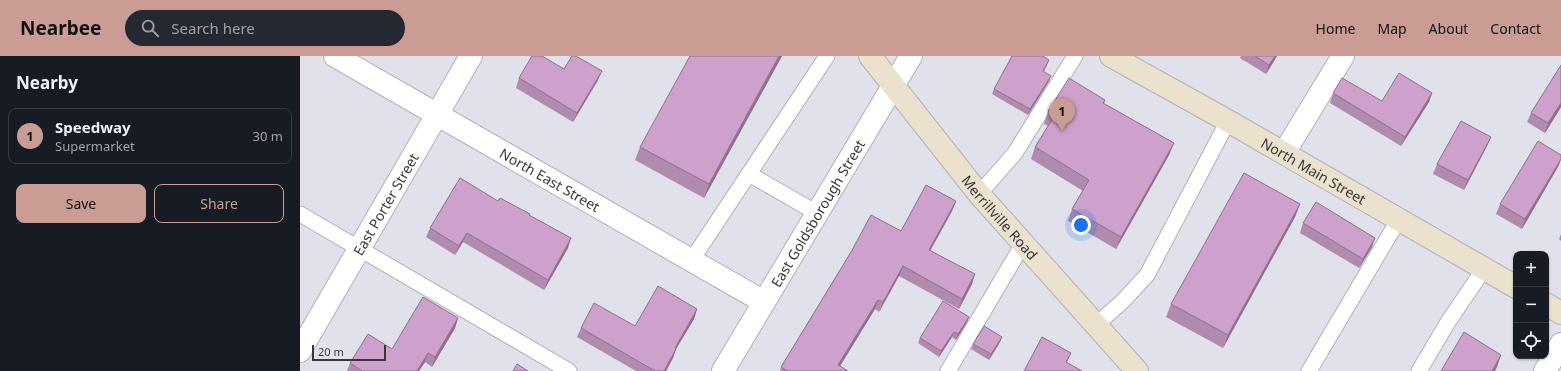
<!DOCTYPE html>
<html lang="en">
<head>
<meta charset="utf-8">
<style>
  :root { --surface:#171b24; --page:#242831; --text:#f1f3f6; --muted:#9ea1a6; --line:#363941; --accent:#ca9c93 }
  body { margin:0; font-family:"Noto Sans",sans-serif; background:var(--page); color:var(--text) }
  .controls { position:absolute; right:12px; bottom:12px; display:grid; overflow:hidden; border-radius:8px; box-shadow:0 1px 3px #0004 }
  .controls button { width:36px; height:36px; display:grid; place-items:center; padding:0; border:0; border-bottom:1px solid var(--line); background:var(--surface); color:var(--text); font:20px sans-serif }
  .scale { position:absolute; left:12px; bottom:10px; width:74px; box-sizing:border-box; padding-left:4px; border:2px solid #37373b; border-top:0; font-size:11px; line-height:14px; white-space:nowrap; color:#37373b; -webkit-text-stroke:3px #e1e1eb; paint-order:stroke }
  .you { position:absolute; left:781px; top:169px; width:14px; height:14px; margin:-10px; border:3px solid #fff; border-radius:50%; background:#1a73e8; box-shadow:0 0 0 6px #1a73e833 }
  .badge { display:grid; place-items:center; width:26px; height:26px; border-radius:50%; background:var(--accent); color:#111; font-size:13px; font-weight:700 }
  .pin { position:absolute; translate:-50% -33px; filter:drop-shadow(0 1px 2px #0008) }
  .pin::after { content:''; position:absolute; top:21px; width:14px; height:12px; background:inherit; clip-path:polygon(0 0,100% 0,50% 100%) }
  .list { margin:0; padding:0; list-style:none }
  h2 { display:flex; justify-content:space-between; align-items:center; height:52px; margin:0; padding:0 16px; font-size:17px }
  h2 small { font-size:13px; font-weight:400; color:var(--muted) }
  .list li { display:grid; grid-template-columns:26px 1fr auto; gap:12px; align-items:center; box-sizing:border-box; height:56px; margin:0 8px 8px; padding:0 8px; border:1px solid var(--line); border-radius:8px }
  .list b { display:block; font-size:15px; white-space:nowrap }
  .list p { margin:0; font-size:13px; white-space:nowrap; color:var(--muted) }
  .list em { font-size:13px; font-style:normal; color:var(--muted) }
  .actions { display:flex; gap:8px; padding:12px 16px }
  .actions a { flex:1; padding:9px 0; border:1px solid var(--accent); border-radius:8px; text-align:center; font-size:14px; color:var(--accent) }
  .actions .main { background:var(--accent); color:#111 }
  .icon { flex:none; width:22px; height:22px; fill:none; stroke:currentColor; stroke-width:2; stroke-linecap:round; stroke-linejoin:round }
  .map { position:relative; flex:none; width:1261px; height:315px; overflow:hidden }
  header { display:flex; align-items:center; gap:24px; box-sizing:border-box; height:56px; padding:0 20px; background:var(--accent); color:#111 }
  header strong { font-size:19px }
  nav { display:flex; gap:22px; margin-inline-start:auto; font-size:14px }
  .search { width:280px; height:36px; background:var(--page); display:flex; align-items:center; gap:10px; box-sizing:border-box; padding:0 14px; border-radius:22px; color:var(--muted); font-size:15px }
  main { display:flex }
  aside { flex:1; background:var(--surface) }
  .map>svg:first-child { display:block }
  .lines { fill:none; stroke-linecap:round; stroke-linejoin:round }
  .lane-casing { stroke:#b0b0b9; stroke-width:17 }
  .street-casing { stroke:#b0b0b9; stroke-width:24 }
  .secondary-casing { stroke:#b0b0b9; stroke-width:24 }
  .lane { stroke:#fff; stroke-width:15 }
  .street { stroke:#fff; stroke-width:22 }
  .secondary { stroke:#eae2cd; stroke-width:22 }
  .wall { fill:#b18aaf }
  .shaded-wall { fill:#90708f }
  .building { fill:#cea0cc; stroke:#90708f }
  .labels { text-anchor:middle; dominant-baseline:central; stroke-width:4; stroke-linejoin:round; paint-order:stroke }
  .street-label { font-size:14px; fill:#37373b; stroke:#e1e1eb }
</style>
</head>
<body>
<header>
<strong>Nearbee</strong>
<div class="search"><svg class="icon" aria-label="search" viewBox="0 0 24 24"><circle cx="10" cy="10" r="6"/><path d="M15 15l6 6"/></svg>Search here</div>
<nav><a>Home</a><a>Map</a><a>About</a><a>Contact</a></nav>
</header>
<main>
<aside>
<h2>Nearby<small></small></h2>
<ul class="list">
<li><span class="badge">1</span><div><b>Speedway</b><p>Supermarket</p></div><em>30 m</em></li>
</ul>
<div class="actions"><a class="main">Save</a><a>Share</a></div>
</aside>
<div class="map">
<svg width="1261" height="315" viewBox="0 0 1261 315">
  <rect width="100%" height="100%" fill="#e1e1eb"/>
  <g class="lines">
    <g class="lane-casing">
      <g id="lane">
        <path d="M449,118L517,157"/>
        <path d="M679,138L715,97L775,0"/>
        <path d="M0,158L269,315"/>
        <path d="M391,205L527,0"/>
        <path d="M796,269L823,245L847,219L928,65"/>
        <path d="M648,315L723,188"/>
        <path d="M1009,315L1099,163"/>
        <path d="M1119,315L1148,266L1184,213"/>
      </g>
    </g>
    <g class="street-casing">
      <g id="street">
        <path id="s1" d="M35,0L464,246"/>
        <path d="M984,97L1043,0"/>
        <path id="s2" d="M0,295L171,0"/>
        <path id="s3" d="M423,315L611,0"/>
        <path d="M1245,315L1261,288"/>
      </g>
    </g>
    <g class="secondary-casing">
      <g id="secondary">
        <path id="s4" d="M570,0L679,138L837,315"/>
        <path id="s5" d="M811,0L928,65L1216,231"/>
        <path d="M1246,248L1261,257"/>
      </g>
    </g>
    <use href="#lane" class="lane"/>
    <use href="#street" class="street"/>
    <use href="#secondary" class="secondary"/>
  </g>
  <g class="wall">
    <path d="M482,0L404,142L335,104L340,91Z"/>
    <path d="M941,0H977L966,18L940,2Z"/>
    <path d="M747,9L744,15L749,25L728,59L692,38L694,33Z"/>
    <path d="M264,13L298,24L273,66L216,32L219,22Z"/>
    <path d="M1033,37L1082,45L1132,37L1129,46L1101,90L1030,47Z"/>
    <path d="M805,44L804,48L874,87L869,99L816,193L768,165L772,153L783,135L731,103L735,91L748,70L744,68L748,55Z"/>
    <path d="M1261,51L1245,77L1227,66L1231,57Z"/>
    <path d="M1191,81L1187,90L1164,134L1133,118L1137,108Z"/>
    <path d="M1259,109L1222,173L1196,158L1200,148Z"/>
    <path d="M198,145L229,159L268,192L244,234L163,186L155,199L126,181L130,172Z"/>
    <path d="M656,145L652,155L630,195L672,228L659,253L599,220L579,256L575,253L540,310L548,315H480L481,311L551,196L601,175Z"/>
    <path d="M1000,148L995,161L923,292L866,261L871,248Z"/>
    <path d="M1003,167L1072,191L1059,212L1000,177Z"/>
    <path d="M1261,178V185L1259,183Z"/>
    <path d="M397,253L394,263L376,293L373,302L366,315H336L277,281L281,272L335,270Z"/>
    <path d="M669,261L667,266L656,284L652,281L639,301L618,287L620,282Z"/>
    <path d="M158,262L155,272L132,311L125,306L119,315H47L50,307L92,293Z"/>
    <path d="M702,281L700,286L689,304L671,293L673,288Z"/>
  </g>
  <g class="shaded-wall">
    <path d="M479,0H482L404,142L409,128Z"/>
    <path d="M975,0H977L966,18L969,9Z"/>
    <path d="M749,4L747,9L741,20L743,15Z"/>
    <path d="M302,15L298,24L273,66L277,57Z"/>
    <path d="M751,20L749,25L728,59L730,53Z"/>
    <path d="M1132,37L1129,46L1101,90L1105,81Z"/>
    <path d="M1261,47V51L1245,77L1248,67Z"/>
    <path d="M1191,81L1187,90L1164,134L1168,124Z"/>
    <path d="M874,87L869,99L816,193L821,181Z"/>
    <path d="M1261,103L1259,109L1222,173L1225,163Z"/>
    <path d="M656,145L652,155L625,204L629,194Z"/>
    <path d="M1000,148L995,161L923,292L928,279Z"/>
    <path d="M167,177L163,186L155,199L159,190Z"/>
    <path d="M271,182L268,192L244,234L248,224Z"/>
    <path d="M1075,182L1072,191L1059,212L1063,203Z"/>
    <path d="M603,210L599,220L579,256L583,246Z"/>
    <path d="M675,218L672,228L659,253L662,243Z"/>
    <path d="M578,244L575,253L537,315L538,309Z"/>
    <path d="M397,253L394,263L376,293L373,302L366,315H364L375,292Z"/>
    <path d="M669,261L667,266L656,284L658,278Z"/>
    <path d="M158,262L155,272L132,311L135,301Z"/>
    <path d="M654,276L652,281L639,301L641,295Z"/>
    <path d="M702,281L700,286L689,304L691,298Z"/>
    <path d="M128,297L125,306L119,315H117Z"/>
    <path d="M771,297L767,306L762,315L766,306Z"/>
    <path d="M1201,299L1197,311L1195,315H1192Z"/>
  </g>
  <g class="building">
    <path d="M232,0H242L264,13L272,0H276L302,15L277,57L219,22Z"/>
    <path d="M390,0H479L409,128L340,91Z"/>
    <path d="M712,0H743L749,4L743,15L751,20L730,53L694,33Z"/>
    <path d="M955,0H975L969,9Z"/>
    <path d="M1261,9V47L1248,67L1231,57Z"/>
    <path d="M1099,17L1132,37L1105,81L1033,37L1042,22L1082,45Z"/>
    <path d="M769,22L805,44L803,47L874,87L821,181L772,153L789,124L735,91L755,59L748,55Z"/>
    <path d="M1161,65L1191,81L1168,124L1137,108Z"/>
    <path d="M1238,85L1261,99V103L1225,163L1200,148Z"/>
    <path d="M944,117L1000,148L928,279L871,248Z"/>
    <path d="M160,122L198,145L200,142L230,158L229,159L271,182L248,224L167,177L159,190L130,172Z"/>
    <path d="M626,129L656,145L629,194L675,218L662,243L603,210L583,246L578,244L538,309L548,315H488L481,311L551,196L571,159L601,175Z"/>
    <path d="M1016,146L1075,182L1063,203L1003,167Z"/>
    <path d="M358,230L397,253L375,292L376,293L364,315H355L281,272L294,247L335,270Z"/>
    <path d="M123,241L158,262L135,301L128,297L117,315H62L50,307L68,278L92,293Z"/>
    <path d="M643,245L669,261L658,278L654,276L641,295L620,282Z"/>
    <path d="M684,270L702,281L691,298L673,288Z"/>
    <path d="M1164,276L1201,299L1192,315H1141Z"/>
    <path d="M742,281L771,297L766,306L782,315H724Z"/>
    <path d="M217,308L228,315H213Z"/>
  </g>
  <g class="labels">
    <g class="street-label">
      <text stroke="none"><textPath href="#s5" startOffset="233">North Main Street</textPath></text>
      <text stroke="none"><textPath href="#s1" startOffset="248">North East Street</textPath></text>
      <text stroke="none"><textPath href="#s2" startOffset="170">East Porter Street</textPath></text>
      <text stroke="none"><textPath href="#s3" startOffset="184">East Goldsborough Street</textPath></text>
      <text stroke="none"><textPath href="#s4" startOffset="207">Merrillville Road</textPath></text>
    </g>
  </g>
</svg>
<div class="controls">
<button>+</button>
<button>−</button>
<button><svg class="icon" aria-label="locate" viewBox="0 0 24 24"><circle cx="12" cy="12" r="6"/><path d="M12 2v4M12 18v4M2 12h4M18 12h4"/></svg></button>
</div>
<div class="scale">20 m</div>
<div class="you"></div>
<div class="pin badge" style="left:762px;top:75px">1</div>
</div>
</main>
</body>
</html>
